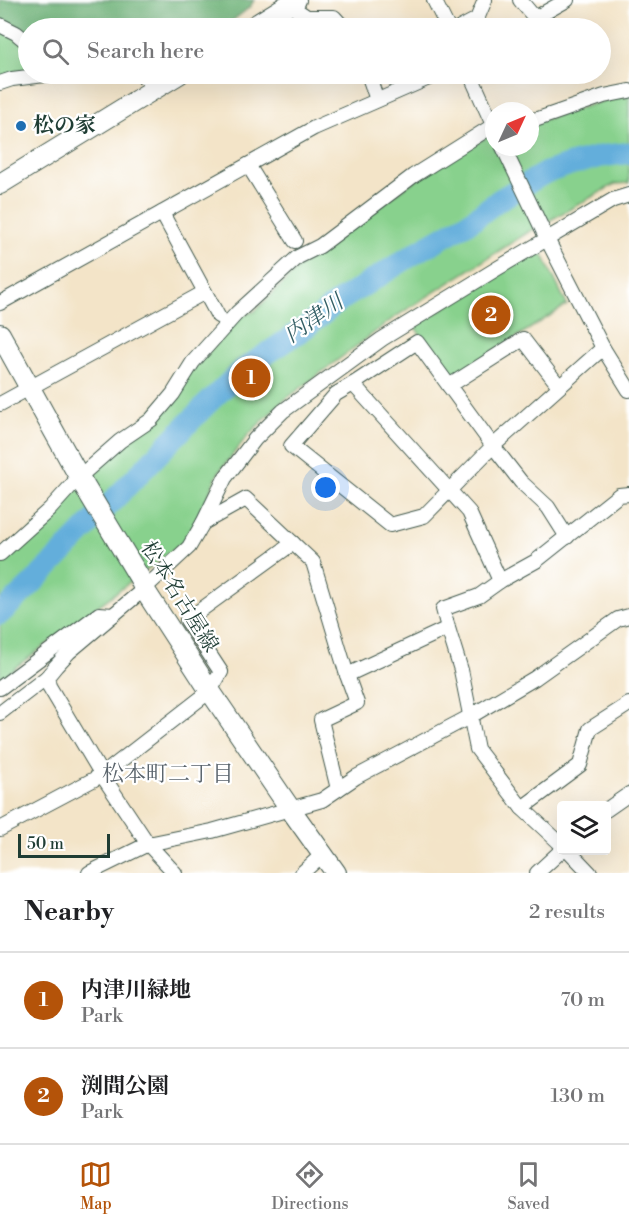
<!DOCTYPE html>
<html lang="en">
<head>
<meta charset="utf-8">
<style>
  :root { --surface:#fff; --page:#f2f2f2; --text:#202124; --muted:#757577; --line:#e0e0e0; --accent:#b45309 }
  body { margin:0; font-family:"Libre Bodoni","Noto Serif JP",serif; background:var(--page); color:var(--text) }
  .controls { position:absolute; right:18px; bottom:18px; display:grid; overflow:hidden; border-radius:6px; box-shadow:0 6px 24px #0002 }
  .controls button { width:54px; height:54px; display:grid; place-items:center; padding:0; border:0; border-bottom:2px solid var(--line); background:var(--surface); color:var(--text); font:30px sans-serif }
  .compass { position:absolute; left:485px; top:102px; width:54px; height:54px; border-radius:50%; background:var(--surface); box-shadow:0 6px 24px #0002; rotate:46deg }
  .scale { position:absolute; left:18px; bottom:15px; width:92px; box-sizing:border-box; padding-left:6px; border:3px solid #1f3d34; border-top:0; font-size:16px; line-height:21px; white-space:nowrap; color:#1f3d34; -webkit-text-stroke:4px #fff; paint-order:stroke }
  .you { position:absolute; left:326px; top:488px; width:21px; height:21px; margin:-15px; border:4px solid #fff; border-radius:50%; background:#1a73e8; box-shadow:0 0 0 9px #1a73e833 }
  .badge { display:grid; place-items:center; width:39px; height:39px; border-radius:50%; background:var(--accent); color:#fff; font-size:20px; font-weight:700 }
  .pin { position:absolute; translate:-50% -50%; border:3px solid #fff; box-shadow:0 2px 6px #0006 }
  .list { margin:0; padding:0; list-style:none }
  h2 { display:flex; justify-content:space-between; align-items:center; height:78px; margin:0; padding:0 24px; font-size:26px }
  h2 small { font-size:20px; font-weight:400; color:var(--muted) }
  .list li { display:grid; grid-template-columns:39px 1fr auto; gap:18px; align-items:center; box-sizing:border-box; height:96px; padding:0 24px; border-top:2px solid var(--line) }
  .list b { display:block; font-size:22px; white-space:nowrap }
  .list p { margin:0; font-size:20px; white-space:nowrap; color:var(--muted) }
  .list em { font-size:20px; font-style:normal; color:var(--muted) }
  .icon { flex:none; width:33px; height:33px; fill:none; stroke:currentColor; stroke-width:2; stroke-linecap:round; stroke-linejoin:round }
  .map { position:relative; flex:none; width:629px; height:873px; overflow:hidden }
  .search { position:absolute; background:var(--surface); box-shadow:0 6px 24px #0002; left:18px; right:18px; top:18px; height:66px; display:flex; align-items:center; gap:15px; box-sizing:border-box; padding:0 21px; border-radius:33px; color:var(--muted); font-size:22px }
  .sheet { height:270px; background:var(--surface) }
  nav { display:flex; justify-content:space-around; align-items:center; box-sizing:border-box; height:84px; border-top:2px solid var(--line); background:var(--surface); font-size:16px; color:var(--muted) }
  nav a { display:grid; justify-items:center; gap:3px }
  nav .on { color:var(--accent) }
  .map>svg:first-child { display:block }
  .green { fill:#88d18d; stroke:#548760; stroke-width:1.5 }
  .forest { fill:#6eb378; stroke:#467856; stroke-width:1.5 }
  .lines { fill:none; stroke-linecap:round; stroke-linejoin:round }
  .river { stroke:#63aedb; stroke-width:22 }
  .minor-casing { stroke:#3f564a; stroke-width:16 }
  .secondary-casing { stroke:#3f564a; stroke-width:22 }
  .minor { stroke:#fff; stroke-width:14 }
  .secondary { stroke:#fff; stroke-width:20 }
  .poi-dot { fill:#1f6fb2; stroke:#fff; stroke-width:2 }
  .labels { text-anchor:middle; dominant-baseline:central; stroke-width:4.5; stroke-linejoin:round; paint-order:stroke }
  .poi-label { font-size:21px; font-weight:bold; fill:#1f3d34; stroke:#fff; text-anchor:start }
  .street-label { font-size:21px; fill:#1f3d34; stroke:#fff }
  .water-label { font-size:22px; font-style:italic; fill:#335f66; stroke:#fff }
  .neighbourhood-label { font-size:22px; fill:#5a646c; stroke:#fff }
</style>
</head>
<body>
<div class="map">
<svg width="629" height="873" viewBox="0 0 629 873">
  <rect width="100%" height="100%" fill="#fff"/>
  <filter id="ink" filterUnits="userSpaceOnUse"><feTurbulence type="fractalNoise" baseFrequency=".0167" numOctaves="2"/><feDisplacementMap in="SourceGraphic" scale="12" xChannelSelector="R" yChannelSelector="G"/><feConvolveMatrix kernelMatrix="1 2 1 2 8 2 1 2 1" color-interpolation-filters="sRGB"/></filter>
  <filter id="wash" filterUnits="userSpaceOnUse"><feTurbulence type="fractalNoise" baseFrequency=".008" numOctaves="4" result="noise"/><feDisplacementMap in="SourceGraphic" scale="24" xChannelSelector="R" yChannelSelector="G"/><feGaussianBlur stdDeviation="1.35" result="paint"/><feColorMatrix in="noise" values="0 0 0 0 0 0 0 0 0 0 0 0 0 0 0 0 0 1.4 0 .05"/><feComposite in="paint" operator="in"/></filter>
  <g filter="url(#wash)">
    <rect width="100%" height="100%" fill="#f3e4c8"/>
    <g class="green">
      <path d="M0,27L28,45V72L0,79Z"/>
      <path d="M629,96V183L615,184L527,233L395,317L282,402L248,435L219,472L188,539L0,679V558L53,511L201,360L241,316L255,311L300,266L408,185L494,132V147H530V124L612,98Z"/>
      <path d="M540,249L567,305L452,378L414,326Z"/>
    </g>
    <path class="forest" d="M0,0H254L250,7L223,28H28V37L0,20Z"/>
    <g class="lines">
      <path class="river" d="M0,614L31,585L205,406L241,371L305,328L338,302L417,252L471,221L499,200L545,173L572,164L603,156L629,153"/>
    </g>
  </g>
  <g filter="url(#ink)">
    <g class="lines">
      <g class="minor-casing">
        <g id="minor">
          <path d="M434,0L448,28"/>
          <path d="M520,0L535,18L567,0"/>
          <path d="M289,5L307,17H334L344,28"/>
          <path d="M0,25L16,33L28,43"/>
          <path d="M460,28L477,19L485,0"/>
          <path d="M133,74H139L159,85"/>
          <path d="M368,74L377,100"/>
          <path d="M470,74L494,127"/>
          <path d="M0,83L12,79L53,74"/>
          <path d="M530,120L538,119L604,96L629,91"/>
          <path d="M503,147L547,239L603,348L629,390"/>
          <path d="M248,165L295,241"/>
          <path d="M162,213L218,316"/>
          <path d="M0,303L314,128L438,74"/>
          <path d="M353,384L469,512L500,581"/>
          <path d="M449,386L523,339L559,386"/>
          <path d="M0,404L205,292"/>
          <path d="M203,523L246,499L313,562L347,675L357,703L321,720L338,789"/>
          <path d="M567,537L548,507L521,482L493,446L417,342L353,384L336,394L291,446L390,525L424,516L493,446L603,348"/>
          <path d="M0,554L50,509L79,477L120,441L151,420L173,394L193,362L237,313L298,257L320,246L413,176L494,125"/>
          <path d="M347,675L448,628"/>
          <path d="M0,688L99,614L113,615"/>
          <path d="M0,713L47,677"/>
          <path d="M522,808L580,765L590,729L629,704"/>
          <path d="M606,810L629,794"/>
          <path d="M0,829L102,775L210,691L221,672L187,620L293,543"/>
          <path d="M562,845L522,808L477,749L461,670L448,628L443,609L479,596L500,581L536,561L619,495L629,494"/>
          <path d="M568,850L590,873"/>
          <path d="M89,873L148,844L212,831L322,800L356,777L471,716L535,678L618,619L629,616"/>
          <path d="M175,873L148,844L102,775L49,686L47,677L56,666L69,652L144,589L189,547L203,523L225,478L255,439L283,411L382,339L498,268L613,200L629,195"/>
          <path d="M302,873L322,855"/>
          <path d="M537,873L562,850"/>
        </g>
      </g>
      <g class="secondary-casing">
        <g id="secondary">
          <path d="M251,28L296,0"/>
          <path d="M0,184L179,74"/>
          <path d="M0,334L82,482L139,577L144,589L210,691L291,810L336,873"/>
        </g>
      </g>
      <use href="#minor" class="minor"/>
      <use href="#secondary" class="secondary"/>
    </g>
  </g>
  <circle class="poi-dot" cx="21" cy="126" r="6"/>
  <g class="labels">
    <g class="poi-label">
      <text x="33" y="126">松の家</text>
    </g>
    <g class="street-label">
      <text transform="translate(179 597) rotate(58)">松本名古屋線</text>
    </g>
    <g class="water-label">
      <text transform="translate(314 319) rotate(-35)">内津川</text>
    </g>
    <g class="neighbourhood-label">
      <text x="168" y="774">松本町二丁目</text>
    </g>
  </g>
</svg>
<div class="controls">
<button><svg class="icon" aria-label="layers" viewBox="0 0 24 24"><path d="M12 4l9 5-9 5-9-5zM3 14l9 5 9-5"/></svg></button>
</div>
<svg class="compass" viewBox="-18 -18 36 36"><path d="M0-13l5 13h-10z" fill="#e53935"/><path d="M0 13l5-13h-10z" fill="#757577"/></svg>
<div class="scale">50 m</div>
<div class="you"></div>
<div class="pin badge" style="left:251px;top:378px">1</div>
<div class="pin badge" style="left:491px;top:315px">2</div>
<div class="search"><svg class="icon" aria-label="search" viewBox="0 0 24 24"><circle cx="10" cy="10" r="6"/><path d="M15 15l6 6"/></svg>Search here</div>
</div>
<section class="sheet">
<h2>Nearby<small>2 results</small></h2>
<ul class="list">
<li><span class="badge">1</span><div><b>内津川緑地</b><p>Park</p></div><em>70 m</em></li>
<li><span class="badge">2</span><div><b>渕間公園</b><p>Park</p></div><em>130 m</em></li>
</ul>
</section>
<nav>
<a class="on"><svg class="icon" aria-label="map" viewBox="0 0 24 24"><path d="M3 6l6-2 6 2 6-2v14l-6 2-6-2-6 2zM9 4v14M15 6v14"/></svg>Map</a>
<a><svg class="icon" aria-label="directions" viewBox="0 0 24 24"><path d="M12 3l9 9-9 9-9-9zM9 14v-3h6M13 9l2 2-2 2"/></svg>Directions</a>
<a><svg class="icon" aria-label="saved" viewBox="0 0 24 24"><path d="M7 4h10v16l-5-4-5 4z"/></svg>Saved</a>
</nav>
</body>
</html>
